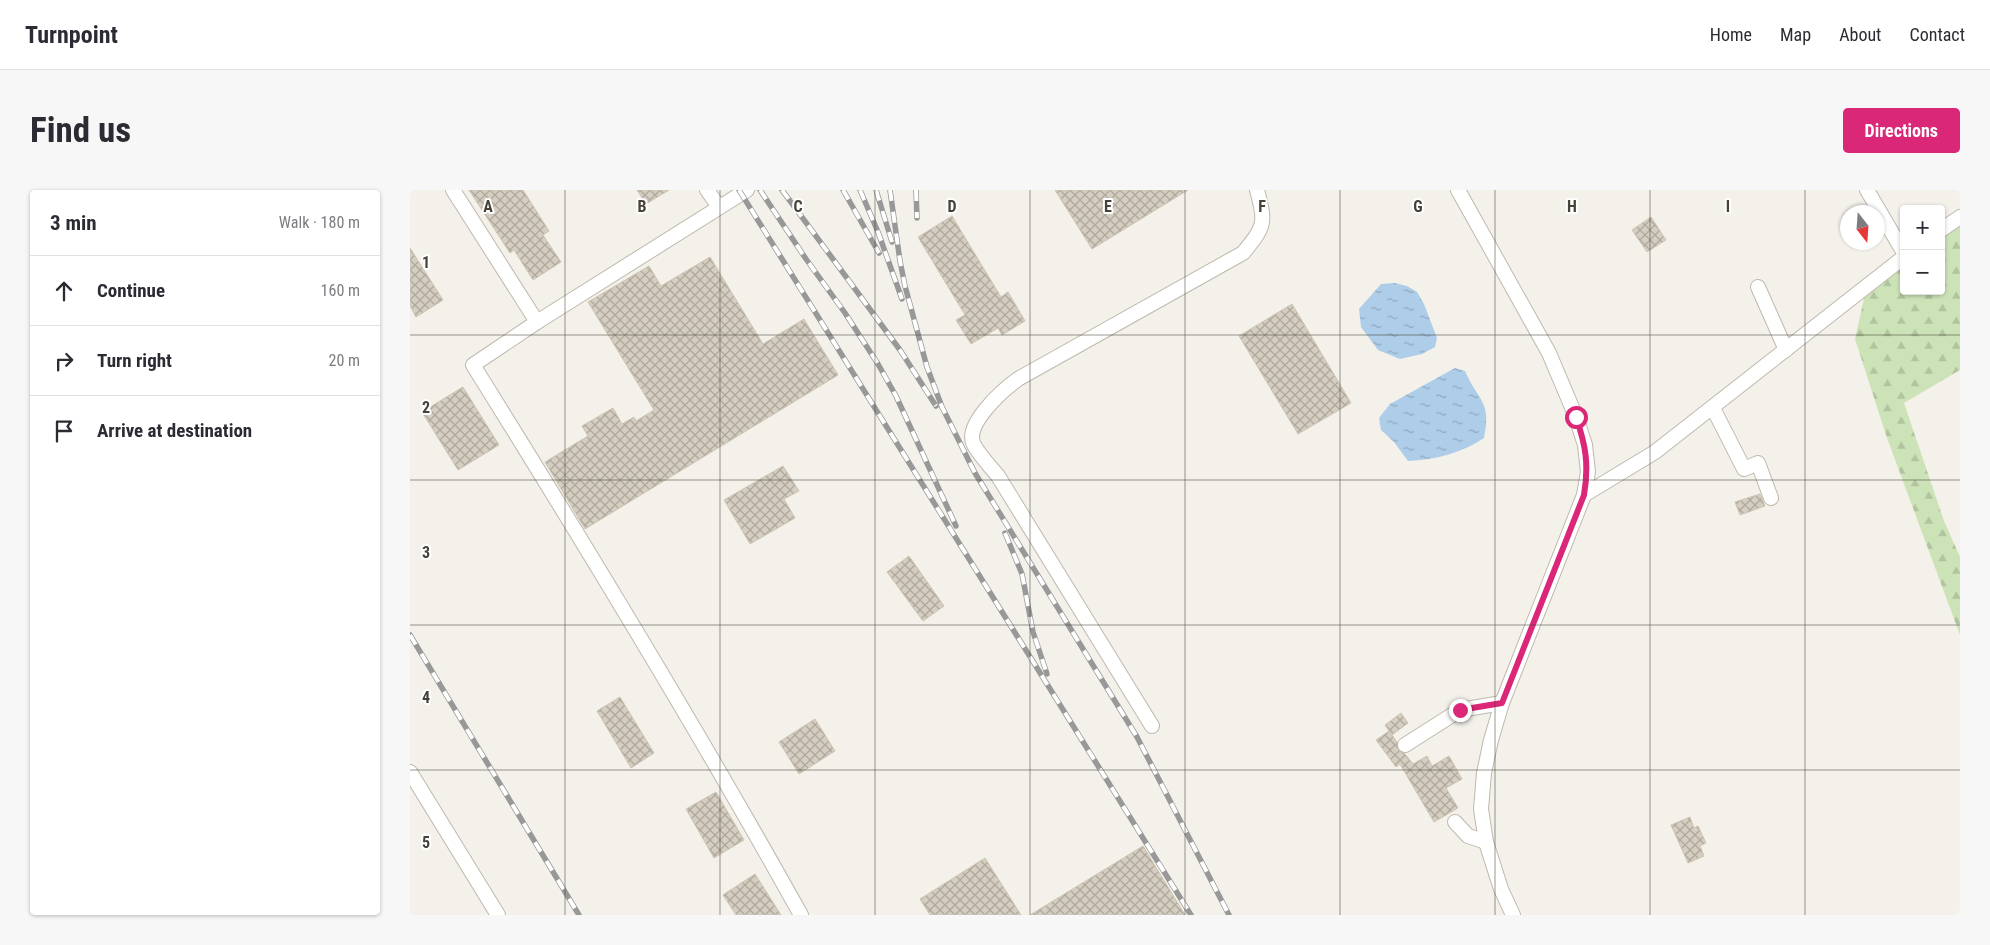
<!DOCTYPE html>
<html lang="en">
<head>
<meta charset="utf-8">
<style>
  :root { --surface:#fff; --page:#f7f7f7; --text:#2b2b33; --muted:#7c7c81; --line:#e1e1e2; --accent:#db2777 }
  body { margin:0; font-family:"Roboto Condensed",sans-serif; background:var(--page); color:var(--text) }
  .controls { position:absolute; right:15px; top:15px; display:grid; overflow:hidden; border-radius:5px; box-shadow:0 1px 4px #0004 }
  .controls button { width:45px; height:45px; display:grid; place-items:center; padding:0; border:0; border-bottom:1px solid var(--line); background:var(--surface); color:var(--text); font:25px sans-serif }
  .compass { position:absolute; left:1430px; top:15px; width:45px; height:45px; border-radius:50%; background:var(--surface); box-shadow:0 1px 4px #0004; rotate:163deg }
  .stop { position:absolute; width:15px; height:15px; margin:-11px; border:4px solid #db2777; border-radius:50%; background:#fff }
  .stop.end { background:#db2777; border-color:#fff; box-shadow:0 1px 5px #0008 }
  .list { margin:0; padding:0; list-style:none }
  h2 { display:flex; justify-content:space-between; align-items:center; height:65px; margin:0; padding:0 20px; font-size:21px }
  h2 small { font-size:16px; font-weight:400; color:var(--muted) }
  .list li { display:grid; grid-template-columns:32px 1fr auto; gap:15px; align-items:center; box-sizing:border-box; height:70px; padding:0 20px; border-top:1px solid var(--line) }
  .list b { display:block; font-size:19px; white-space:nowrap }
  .list em { font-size:16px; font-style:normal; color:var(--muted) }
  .icon { flex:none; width:28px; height:28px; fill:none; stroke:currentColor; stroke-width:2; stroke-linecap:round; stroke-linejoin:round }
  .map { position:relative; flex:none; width:1550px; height:725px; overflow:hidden; border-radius:5px }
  header { display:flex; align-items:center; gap:30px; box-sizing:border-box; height:70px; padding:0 25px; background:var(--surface); border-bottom:1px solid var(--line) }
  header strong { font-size:24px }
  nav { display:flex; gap:28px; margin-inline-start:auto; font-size:18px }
  .intro { display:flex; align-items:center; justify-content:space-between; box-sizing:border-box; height:120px; padding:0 30px }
  h1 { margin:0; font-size:35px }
  .button { padding:12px 22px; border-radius:5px; background:var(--accent); color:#fff; font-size:18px; font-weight:700 }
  main { display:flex; gap:30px; padding:0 30px }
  aside { flex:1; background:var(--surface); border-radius:5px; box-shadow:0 1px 4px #0004 }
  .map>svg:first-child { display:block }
  .forest { fill:url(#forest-firs) }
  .water { fill:url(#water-ripples) }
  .building { fill:url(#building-cross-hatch); stroke:#cec5b4 }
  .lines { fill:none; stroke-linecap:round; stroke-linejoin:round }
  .minor-casing { stroke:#beb9ad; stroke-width:16 }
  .minor { stroke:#fff; stroke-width:14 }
  .rail-casing { stroke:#989898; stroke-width:5.5 }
  .rail { stroke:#fff; stroke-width:4; stroke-dasharray:11; stroke-linecap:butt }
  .route { stroke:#db2777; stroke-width:6 }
  .grid { fill:none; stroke:#464239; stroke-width:1; stroke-opacity:0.55 }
  .grid-label { font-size:16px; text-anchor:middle; font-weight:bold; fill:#464239; stroke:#fff; stroke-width:4; stroke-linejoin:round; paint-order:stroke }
</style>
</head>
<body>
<header>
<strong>Turnpoint</strong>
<nav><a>Home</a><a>Map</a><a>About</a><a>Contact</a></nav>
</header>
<div class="intro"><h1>Find us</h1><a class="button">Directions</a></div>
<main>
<aside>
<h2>3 min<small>Walk · 180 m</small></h2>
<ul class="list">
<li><svg class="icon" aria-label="ahead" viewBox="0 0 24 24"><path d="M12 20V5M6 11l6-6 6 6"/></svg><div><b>Continue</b></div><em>160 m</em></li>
<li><svg class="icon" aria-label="right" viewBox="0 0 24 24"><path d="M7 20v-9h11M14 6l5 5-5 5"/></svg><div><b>Turn right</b></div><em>20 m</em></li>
<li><svg class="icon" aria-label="arrive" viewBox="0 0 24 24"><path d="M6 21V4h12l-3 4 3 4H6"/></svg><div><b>Arrive at destination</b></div></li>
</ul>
</aside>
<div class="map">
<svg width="1550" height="725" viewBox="0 0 1550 725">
  <defs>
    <pattern id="forest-firs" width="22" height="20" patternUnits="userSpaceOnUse" patternTransform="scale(1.25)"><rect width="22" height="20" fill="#cce3b7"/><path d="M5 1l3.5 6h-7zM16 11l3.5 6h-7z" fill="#b1c49e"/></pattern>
    <pattern id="water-ripples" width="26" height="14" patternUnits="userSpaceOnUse" patternTransform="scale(1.25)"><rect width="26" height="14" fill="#adcde9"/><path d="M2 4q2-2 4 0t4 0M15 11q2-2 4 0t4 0" fill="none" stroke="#8fa8be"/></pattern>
    <pattern id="building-cross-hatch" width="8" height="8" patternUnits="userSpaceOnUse" patternTransform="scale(1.25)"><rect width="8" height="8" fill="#d4cdc0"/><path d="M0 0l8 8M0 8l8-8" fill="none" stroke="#aea89d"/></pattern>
  </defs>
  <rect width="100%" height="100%" fill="#f3f1ea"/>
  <path class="forest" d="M1550,29V180L1494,213L1534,331L1550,367V445L1477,248L1445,149L1455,104L1494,74V101H1531V44Z"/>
  <g class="water">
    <path d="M985,93L997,96L1007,102L1014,114L1027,148L1025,157L1012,164L990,169L968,160L951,137L949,119L971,94Z"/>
    <path d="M1045,178L1055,181C1068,211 1082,211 1074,248C1052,263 1025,270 998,271L984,252L971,240L969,228L980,214Z"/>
  </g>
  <g class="building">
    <path d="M59,0H113L139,41L133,45L151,72L123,90L104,60L100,63Z"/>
    <path d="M227,0H259L236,14Z"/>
    <path d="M645,0H778L682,59Z"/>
    <path d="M542,26L591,107L598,102L615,131L592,145L588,138L561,154L546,130L555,125L508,47Z"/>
    <path d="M1241,27L1256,50L1237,62L1222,40Z"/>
    <path d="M0,58L33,110L6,127L0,116Z"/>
    <path d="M300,67L353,154L394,129L428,185L175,339L135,272L178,246L172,236L203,218L212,234L224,227L226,231L244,220L178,112L239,76L251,96Z"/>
    <path d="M882,114L941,213L888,244L829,146Z"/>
    <path d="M53,197L89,255L48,280L12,222Z"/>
    <path d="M373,276L389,301L374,309L385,328L340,354L314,310Z"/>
    <path d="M1350,304L1355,316L1330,325L1325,312Z"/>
    <path d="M499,366L534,416L513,431L477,382Z"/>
    <path d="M210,507L244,563L221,578L187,521Z"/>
    <path d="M991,523L998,533L982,545L975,535Z"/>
    <path d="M405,529L425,561L389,584L369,552Z"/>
    <path d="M979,541L987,552L988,560L995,564L1003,574L1017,566L1022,576L1039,566L1052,589L1036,598L1048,618L1024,632L990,574L986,577L966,550Z"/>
    <path d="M306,602L334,650L304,668L276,619Z"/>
    <path d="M1280,627L1284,638L1288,636L1296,653L1290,656L1294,666L1278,673L1261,635Z"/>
    <path d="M733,656L775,725H620Z"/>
    <path d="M575,668L611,725H520L510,709Z"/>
    <path d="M345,684L371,725H326L313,705Z"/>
  </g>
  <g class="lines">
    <g class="minor-casing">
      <g id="minor">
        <path d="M43,0L127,132L63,175C176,356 287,538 391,725"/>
        <path d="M297,0L309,17"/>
        <path d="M1048,0L1139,163L1166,227L1175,255L1178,282L1174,305L1092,513L1081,550L1074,583L1071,619L1076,652L1091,699L1103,725"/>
        <path d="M1457,0L1494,63"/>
        <path d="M1531,40L1550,27"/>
        <path d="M1348,97L1376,160"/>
        <path d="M127,132L337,0"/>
        <path d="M1303,218L1334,279L1348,273L1361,308"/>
        <path d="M1174,305L1245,262L1494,67"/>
        <path d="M742,536L588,286C580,276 570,266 564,255C553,235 593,200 608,189L833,63C855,36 856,34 847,0"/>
        <path d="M995,555L1050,520L1092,513"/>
        <path d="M0,582L88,725"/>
        <path d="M1045,632L1058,646L1076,652"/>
      </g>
    </g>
    <use href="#minor" class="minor"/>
    <g class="rail-casing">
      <g id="rail">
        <path d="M329,0L781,725"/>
        <path d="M350,0L396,69L435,123L468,174L486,206L546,336"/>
        <path d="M372,0L490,160L526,216"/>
        <path d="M433,0L469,63"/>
        <path d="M450,0L468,42L492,109"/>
        <path d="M466,0L482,52"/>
        <path d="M480,0L490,71L495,96L517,177L532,217L565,283L727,547L819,725"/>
        <path d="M506,0L507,28"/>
        <path d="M595,343L612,384L623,442L637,484"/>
        <path d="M0,445L169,725"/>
      </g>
    </g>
    <use href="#rail" class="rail"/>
  </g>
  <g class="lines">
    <path class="route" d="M1050,520L1092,513L1174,305C1179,275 1176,256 1166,227"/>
  </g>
  <path class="grid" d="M155,0V725M310,0V725M465,0V725M620,0V725M775,0V725M930,0V725M1085,0V725M1240,0V725M1395,0V725M0,145H1550M0,290H1550M0,435H1550M0,580H1550"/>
  <g class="grid-label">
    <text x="78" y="22">A</text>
    <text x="232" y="22">B</text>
    <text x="388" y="22">C</text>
    <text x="542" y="22">D</text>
    <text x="698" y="22">E</text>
    <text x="852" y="22">F</text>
    <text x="1008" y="22">G</text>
    <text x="1162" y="22">H</text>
    <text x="1318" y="22">I</text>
    <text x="16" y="78">1</text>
    <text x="16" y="223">2</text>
    <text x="16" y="368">3</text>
    <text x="16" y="513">4</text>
    <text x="16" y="658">5</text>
  </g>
</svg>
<div class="controls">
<button>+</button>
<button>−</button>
</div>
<svg class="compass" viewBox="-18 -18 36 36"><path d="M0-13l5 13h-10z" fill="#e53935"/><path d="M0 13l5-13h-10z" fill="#7c7c81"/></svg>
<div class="stop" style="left:1166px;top:227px"></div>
<div class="stop end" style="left:1050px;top:520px"></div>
</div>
</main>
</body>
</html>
